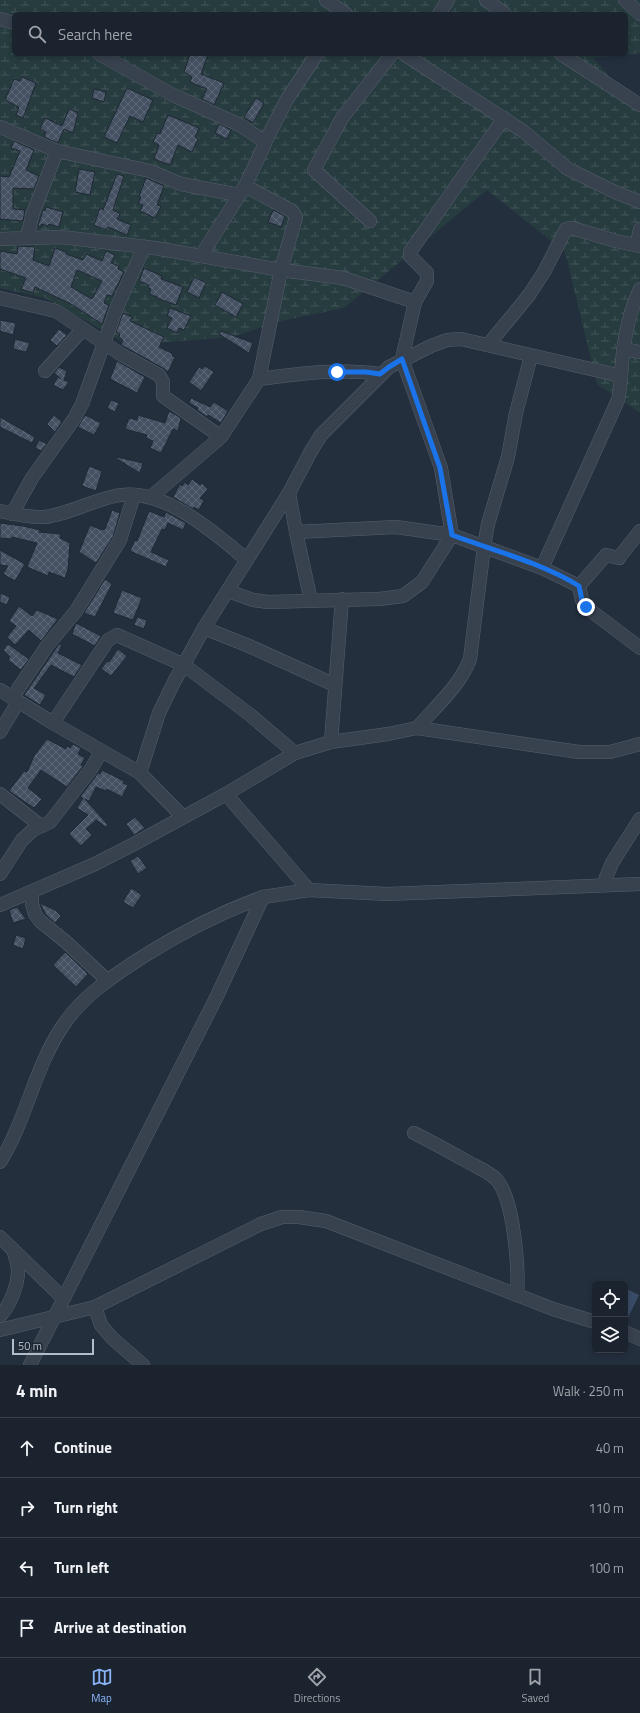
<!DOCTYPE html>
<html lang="en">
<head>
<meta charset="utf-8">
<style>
  :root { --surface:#1b232e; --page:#282f3a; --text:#f1f3f6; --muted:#a0a4aa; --line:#39404a; --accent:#8ab4f8 }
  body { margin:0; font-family:"Titillium Web",sans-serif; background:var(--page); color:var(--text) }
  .controls { position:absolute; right:12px; bottom:12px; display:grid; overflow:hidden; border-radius:6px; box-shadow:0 2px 6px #0003 }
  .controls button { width:36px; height:36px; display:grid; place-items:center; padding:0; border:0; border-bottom:1px solid var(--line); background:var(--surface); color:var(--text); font:20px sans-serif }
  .scale { position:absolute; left:12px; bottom:10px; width:82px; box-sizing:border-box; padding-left:4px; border:2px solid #b4bcc9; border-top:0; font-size:11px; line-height:14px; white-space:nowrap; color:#b4bcc9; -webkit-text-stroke:3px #1d2633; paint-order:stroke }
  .stop { position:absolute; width:12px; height:12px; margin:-9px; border:3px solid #1a73e8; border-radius:50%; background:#fff }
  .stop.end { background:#1a73e8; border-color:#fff; box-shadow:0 1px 4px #0008 }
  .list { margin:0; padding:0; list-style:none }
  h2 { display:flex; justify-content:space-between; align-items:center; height:52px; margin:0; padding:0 16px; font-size:17px }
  h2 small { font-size:13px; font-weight:400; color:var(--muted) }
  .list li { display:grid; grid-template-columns:26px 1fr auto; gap:12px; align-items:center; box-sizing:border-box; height:60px; padding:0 16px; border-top:1px solid var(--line) }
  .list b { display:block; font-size:15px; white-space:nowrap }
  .list em { font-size:13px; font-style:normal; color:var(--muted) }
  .icon { flex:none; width:22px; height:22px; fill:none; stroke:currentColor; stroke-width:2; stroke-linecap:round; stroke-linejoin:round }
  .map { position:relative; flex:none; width:640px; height:1365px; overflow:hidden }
  .search { position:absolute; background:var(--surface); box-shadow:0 2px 6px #0003; left:12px; right:12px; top:12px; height:44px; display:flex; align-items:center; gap:10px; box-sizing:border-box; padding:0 14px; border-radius:6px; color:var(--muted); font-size:15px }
  .sheet { height:292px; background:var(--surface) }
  nav { display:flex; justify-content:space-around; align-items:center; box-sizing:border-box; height:56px; border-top:1px solid var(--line); background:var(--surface); font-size:11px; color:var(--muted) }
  nav a { display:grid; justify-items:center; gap:2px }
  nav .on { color:var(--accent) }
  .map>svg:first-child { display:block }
  .wetland { fill:url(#wetland-marsh); fill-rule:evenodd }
  .water { fill:#394c67 }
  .building { fill:url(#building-cross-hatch); stroke:#1f2835; fill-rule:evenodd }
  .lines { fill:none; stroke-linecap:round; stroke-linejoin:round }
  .minor-casing { stroke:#565f6c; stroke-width:14 }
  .minor { stroke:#38414e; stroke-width:13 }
  .route { stroke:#1a73e8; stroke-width:5 }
</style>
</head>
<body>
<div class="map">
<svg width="640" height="1365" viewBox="0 0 640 1365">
  <defs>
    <pattern id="wetland-marsh" width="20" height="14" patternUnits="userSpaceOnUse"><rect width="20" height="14" fill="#263c3f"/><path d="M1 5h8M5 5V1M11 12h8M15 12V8" fill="none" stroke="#435659"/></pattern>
    <pattern id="building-cross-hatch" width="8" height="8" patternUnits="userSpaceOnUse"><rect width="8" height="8" fill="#455162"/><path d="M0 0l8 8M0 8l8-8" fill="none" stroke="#5d6877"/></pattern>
  </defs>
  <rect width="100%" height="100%" fill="#242f3e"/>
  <path class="wetland" d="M0,0H640V53L593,58L640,112V413L597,384L565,252L487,190L344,308L281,321L232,337L129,345L45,298L0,288ZM14,14H626V54H14Z"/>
  <path class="water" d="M625,1288L639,1295L625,1324Z"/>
  <g class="building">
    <path d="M190,54H208L201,74L224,83L214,105L202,99L207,89L190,82L192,77L184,72Z"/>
    <path d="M22,77L36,83L23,118L16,115L19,107L5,100L14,79L20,81Z"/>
    <path d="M127,88L153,100L143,122L130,116L117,143L104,137Z"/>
    <path d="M94,89L106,92L104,102L92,98Z"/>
    <path d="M256,98L264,103L253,123L244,117Z"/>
    <path d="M69,109L78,113L73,133L64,129L58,143L44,137L46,132L40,129L45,118L62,126Z"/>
    <path d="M168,115L199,128L195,137L198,139L192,152L178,145L170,165L154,159L159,145L153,142L157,133L160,134Z"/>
    <path d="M219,124L231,130L227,139L215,133Z"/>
    <path d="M14,141L34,150L26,170L39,176L34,189L13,188V209L25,210L23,221L0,219V176L9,177L20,151L11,148Z"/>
    <path d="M79,169L95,172L90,195L75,192Z"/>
    <path d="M117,174L124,176L113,210L120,214L117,219L131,225L127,235L108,227L106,230L94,225L100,208L103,210Z"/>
    <path d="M146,178L164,186L157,205L161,206L155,218L140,211L143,205L138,203L141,197L139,196Z"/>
    <path d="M46,207L63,212L59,227L49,224L48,226L41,224V227L38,226L43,210L45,211Z"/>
    <path d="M273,210L285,216L281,227L268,222Z"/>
    <path d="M18,246L35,247L33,260L49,266L55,248L66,252V254L83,260L86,254L102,261L106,251L115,255L111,263L119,266L118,269L124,272L112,296L107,295L104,303L109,305L102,324L71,304L35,287L33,293L21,289L26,278L0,269V251L17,254ZM77,270L102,281L92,299L71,287Z"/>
    <path d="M144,268L162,276L161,279L183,287L176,305L157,298V297L149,294L151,289L148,288L149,285L139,281Z"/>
    <path d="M194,277L206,283L199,298L187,292Z"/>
    <path d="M222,292L243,304L236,317L215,305Z"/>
    <path d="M170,308L191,316L184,330L179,328L177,333L167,328L172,318L167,316Z"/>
    <path d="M123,313L132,317L130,321L164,337L159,347L173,354L172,356L175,357L168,372L163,368L121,345L123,340L119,337L120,334L116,332Z"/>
    <path d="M0,320L16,323L13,335L0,331Z"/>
    <path d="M59,329L67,335L57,346L50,340Z"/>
    <path d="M221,331L253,343L249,353L219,334Z"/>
    <path d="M15,339L30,343L26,352L13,349Z"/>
    <path d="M117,361L145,377L137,393L110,379Z"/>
    <path d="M205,366L214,372L201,391L189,382L199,367L202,369Z"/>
    <path d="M59,367L67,371L64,380L69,382L63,390L53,385L58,377L61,379L54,373Z"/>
    <path d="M191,398L210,407L214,402L228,411L221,423L208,415L207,417L197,410L198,408L189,403Z"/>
    <path d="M111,400L119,403L115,412L107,408Z"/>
    <path d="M169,411L181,418L178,431L173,429L161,453L150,448L153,441L146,438L147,435L125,429L129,418L137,420L138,415L165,423Z"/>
    <path d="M54,415L62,422L55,432L47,424Z"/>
    <path d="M85,415L101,423L94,435L78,427Z"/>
    <path d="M0,417L35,437L32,443L0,427Z"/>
    <path d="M39,440L47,444L41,451L35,448Z"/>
    <path d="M117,457L143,463L140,473L117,459Z"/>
    <path d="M89,466L102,471L96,491L82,486Z"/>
    <path d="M192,479L200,485L202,483L208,489L200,498L204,500L199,510L194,507L193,509L173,497L180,484L182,486L185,482L188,485Z"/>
    <path d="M112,510L120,513L113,537L96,563L79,552L90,525L102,530L105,529Z"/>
    <path d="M149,511L164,517L166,512L186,523L183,530L168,523L165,530L162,529L151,552L169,560L166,567L130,551L135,540L137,541Z"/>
    <path d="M0,523L23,526L40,530L39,532L61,534L60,538L70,543L68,569L65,578L49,572L48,576L27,567L37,543L12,537L11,539L0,538Z"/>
    <path d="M0,550L25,564L15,581L3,574L8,566L0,565Z"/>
    <path d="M105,579L112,584L95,617L84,613Z"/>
    <path d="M122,590L142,598L133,620L113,613Z"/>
    <path d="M0,593L10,597L7,605L0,602Z"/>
    <path d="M19,606L32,616L37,610L58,619L41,641L29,630L15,645L7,637L16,626L9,621Z"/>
    <path d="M137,617L147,620L144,629L134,625Z"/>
    <path d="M76,623L101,636L95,646L72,634Z"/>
    <path d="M8,644L29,659L21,670L8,660L10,657L3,650Z"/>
    <path d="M59,644L62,645L58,653L82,665L74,677L51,665L34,688L46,695L40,705L24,695Z"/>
    <path d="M118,649L127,656L111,676L101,669L107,661L109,662Z"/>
    <path d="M47,739L66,749L67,746L70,748L73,744L81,748L78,754L85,758L81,765L83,766L67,787L41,770L28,788L42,799L34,808L9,791L24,771L27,772L34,756Z"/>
    <path d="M102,770L124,781L123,783L128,785L122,797L107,789L106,791L96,787L89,801L85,799L108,825L106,827L96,820L86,829L92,835L81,846L69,834L88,815L77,808L83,798L80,797L98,773L100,774Z"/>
    <path d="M135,817L145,828L134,835L126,824Z"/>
    <path d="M138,856L147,868L138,874L130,861Z"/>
    <path d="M131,888L142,895L133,908L123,902Z"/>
    <path d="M40,903L55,910L61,916L55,923L46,915Z"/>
    <path d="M17,907L26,919L13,923L9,910Z"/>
    <path d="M16,935L26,938L23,949L13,945Z"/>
    <path d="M65,952L88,974L76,987L53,965Z"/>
  </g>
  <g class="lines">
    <g class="minor-casing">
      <g id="minor">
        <path d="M326,0L346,14"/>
        <path d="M486,0L505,14"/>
        <path d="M625,0L640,14"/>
        <path d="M439,14L448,0"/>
        <path d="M0,19L14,23"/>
        <path d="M99,54L173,95L240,125L265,142"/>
        <path d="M404,54L523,131L568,169L615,192L640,202"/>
        <path d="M561,54L640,105"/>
        <path d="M0,127L57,151L150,171L181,184L239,195"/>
        <path d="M245,186L292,211L296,217L281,270L259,379"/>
        <path d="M370,221L314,170L342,118L392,54"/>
        <path d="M640,229L638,239L640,246"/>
        <path d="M27,237L33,213L57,151"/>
        <path d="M0,239L61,237L155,248L281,270L343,278L415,302"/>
        <path d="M201,256L245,186L264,146L265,142L287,99L317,54"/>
        <path d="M0,298L56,311L122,355L159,375L163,382V396L221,437L151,497"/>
        <path d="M488,345L529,295L544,272L566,229L572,228L616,241L640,246"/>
        <path d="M623,349L640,352"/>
        <path d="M45,371L83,329"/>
        <path d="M221,437L259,379C299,374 340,368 380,374"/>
        <path d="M289,493L296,532L311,601"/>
        <path d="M0,511C14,514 30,518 45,517C69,514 91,501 115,496C161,485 214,532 247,560"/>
        <path d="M12,514L32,478L74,419L82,404L117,307L144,247"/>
        <path d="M296,532L396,527L452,535L542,568L579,586L582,600L586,607L640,648"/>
        <path d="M542,568L618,400C621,387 621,375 622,363C624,337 629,313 640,289"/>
        <path d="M579,586L606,555L619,558L621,555L640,531"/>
        <path d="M228,591L253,600L268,602L379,599L403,596L422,582L452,535L441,468L402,359L415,302L427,281V273L410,256V252L504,118"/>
        <path d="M204,628L249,646L335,685"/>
        <path d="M0,690L53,723L140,773L183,817"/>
        <path d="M12,698L47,646L76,611L120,540L134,495"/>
        <path d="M53,723L108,640L117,635L184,665L249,714L295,753"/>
        <path d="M417,728C436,706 460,686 470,659L484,547L488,524L508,457L516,413L531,356"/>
        <path d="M0,732L18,702"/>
        <path d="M331,742L342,599"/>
        <path d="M140,773L159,713L174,682L204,628L289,493L311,451L321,435L389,367L431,346L447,340L461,339L621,376"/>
        <path d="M0,794L41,826"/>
        <path d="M226,794L309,890"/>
        <path d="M0,874L22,840L33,830L50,822L91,769L101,752"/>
        <path d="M603,885L612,863L640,819"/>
        <path d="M32,892V904L35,914L40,921L66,942L108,981"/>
        <path d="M0,905L95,864L134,844L226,794L295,753L331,742L388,734L417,728L579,752H610L640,744"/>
        <path d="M414,1133C432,1142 450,1152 468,1162C477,1167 489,1172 496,1179C514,1198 519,1269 517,1295"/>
        <path d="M0,1162C26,1121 34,1069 62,1027C81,997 114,975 144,956C184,931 219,913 263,897"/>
        <path d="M0,1237L63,1298"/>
        <path d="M95,1307L101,1325L112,1338L143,1365"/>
        <path d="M0,1316C10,1306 18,1285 18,1271C18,1264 15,1256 13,1249"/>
        <path d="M0,1330L95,1307L261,1224L282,1217H299L326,1221L553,1309L595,1322"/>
        <path d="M625,1332L640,1339"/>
        <path d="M30,1365L216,998L263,897L309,890L387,894L640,884"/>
      </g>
    </g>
    <use href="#minor" class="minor"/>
  </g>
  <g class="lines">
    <path class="route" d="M337,372H366L380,374L389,367L402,359L440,468L452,535C492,550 542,563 579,586L582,600L586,607"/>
  </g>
</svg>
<div class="controls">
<button><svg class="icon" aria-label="locate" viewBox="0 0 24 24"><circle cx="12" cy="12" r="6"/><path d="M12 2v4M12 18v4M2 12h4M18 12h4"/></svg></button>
<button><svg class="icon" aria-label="layers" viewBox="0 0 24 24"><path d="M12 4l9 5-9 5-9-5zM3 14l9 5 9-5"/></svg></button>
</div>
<div class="scale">50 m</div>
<div class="stop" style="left:337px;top:372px"></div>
<div class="stop end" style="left:586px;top:607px"></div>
<div class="search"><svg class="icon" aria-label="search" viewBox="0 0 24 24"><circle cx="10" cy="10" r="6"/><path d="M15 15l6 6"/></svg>Search here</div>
</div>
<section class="sheet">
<h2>4 min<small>Walk · 250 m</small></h2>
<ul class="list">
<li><svg class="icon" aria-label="ahead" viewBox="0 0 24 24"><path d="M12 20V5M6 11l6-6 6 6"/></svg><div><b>Continue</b></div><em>40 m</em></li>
<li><svg class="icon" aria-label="right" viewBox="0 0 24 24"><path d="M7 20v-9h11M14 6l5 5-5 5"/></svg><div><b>Turn right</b></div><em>110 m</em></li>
<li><svg class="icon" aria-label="left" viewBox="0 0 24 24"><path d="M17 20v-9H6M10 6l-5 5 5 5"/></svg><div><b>Turn left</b></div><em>100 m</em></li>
<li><svg class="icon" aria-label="arrive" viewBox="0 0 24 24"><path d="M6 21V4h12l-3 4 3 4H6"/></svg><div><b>Arrive at destination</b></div></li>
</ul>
</section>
<nav>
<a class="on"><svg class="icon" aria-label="map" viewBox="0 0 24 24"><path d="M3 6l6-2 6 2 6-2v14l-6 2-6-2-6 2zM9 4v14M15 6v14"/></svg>Map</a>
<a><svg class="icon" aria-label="directions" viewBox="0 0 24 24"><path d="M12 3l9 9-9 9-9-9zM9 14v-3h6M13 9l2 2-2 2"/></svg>Directions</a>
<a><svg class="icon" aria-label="saved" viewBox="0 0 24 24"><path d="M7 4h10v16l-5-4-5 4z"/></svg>Saved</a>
</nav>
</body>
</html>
